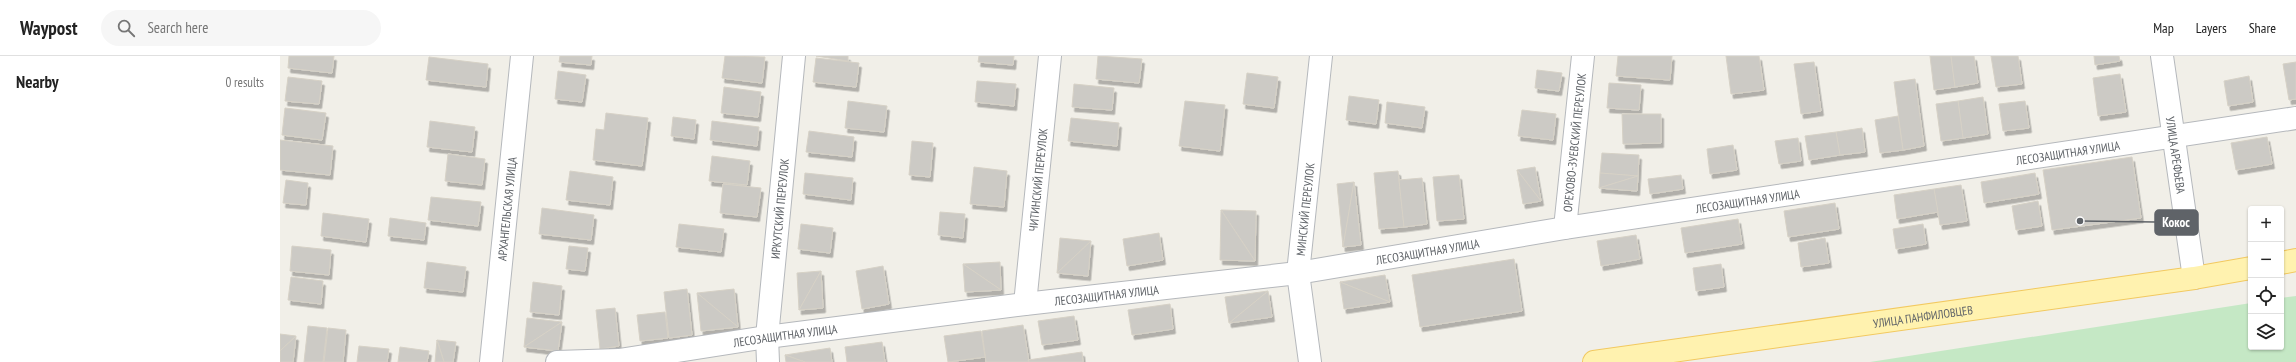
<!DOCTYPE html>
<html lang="en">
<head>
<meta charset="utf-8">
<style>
  :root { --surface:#fff; --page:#f6f6f6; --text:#222; --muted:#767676; --line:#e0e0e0 }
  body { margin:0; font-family:"PT Sans Narrow",sans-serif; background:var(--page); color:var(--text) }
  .controls { position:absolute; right:12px; bottom:12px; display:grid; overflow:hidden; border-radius:4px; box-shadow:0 1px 3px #0004 }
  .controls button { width:36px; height:36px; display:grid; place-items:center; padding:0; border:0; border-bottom:1px solid var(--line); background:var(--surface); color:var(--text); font:20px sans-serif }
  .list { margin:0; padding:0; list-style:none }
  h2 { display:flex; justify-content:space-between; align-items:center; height:52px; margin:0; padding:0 16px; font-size:17px }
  h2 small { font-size:13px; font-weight:400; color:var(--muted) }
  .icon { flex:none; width:22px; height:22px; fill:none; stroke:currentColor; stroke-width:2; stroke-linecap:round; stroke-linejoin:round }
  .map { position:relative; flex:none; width:2016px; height:306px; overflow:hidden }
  header { display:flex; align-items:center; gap:24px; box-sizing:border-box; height:56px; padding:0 20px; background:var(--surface); border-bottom:1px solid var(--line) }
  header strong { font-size:19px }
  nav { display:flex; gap:22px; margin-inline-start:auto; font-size:14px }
  .search { width:280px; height:36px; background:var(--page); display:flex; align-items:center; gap:10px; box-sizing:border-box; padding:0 14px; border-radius:22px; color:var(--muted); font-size:15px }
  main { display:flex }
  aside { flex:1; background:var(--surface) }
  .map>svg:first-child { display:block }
  .green { fill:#c5e8c5 }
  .building { fill:#cccac5; stroke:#d6d1c6; filter:url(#shadow) }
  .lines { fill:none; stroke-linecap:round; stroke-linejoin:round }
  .minor-casing { stroke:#b5b8bc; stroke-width:24 }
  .major-casing { stroke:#f2c960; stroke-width:24 }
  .minor { stroke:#fff; stroke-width:22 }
  .major { stroke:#fff2af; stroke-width:22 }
  .labels { text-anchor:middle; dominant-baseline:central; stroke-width:4; stroke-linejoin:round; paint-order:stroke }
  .street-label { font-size:12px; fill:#5f6368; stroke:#fff }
  .leader { fill:none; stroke:#5f6368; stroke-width:1.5 }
  .callout-dot { fill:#5f6368; stroke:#fff; stroke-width:1.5 }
  .callout { fill:#5f6368; stroke:#5f6368; stroke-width:1.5 }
  .callout-label { font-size:13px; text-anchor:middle; font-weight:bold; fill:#fff }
</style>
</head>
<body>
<header>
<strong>Waypost</strong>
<div class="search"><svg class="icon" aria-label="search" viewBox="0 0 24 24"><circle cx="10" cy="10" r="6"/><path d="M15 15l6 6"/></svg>Search here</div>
<nav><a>Map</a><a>Layers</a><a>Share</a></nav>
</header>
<main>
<aside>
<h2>Nearby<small>0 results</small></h2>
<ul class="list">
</ul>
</aside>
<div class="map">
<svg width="2016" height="306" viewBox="0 0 2016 306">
  <defs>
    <filter id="shadow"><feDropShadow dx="2.5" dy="4.5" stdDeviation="0" flood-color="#0004"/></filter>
  </defs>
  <rect width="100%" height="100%" fill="#f1efe8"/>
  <path class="green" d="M2016,240V306H1590L1971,247V291H2001V242Z"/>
  <g class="building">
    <path d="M9,0H54L52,17L8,12Z"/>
    <path d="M280,0H312L311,9L279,6Z"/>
    <path d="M445,0L485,1L482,27L442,22Z"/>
    <path d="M536,0H568V5Z"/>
    <path d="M699,0H734L733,9L698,6Z"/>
    <path d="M818,0L862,3L859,27L816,23Z"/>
    <path d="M1338,0H1392L1390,24L1336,20Z"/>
    <path d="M1446,0H1479L1484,34L1451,38Z"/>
    <path d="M1650,0H1671L1675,31L1654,34Z"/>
    <path d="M1671,0H1694L1698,27L1675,31Z"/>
    <path d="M1711,0H1738L1742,28L1716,31Z"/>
    <path d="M1814,0H1839L1840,5L1815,9Z"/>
    <path d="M149,1L208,8L206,31L146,24Z"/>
    <path d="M536,2L579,7L576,31L533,26Z"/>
    <path d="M1534,6L1541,55L1521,58L1514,8Z"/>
    <path d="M2016,6V43L2009,44L2003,8Z"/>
    <path d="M1257,14L1282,17L1279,35L1255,32Z"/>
    <path d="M278,15L306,19L302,46L275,43Z"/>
    <path d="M967,17L998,21L994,52L963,48Z"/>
    <path d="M1840,18L1846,56L1818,60L1813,22Z"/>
    <path d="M1969,20L1973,46L1948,50L1944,25Z"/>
    <path d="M8,21L42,25L39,48L5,45Z"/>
    <path d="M1635,23L1644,90L1623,94L1614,26Z"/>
    <path d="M697,25L736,28L734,50L695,46Z"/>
    <path d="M1329,27L1361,29L1359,54L1327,52Z"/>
    <path d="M794,28L834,32L832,54L792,51Z"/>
    <path d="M444,31L481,36L478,61L441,57Z"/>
    <path d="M1069,40L1099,44L1096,68L1066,64Z"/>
    <path d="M1703,41L1708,78L1683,82L1678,45Z"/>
    <path d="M568,45L607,50L604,76L565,72Z"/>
    <path d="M905,45L945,49L940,95L899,90Z"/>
    <path d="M1678,45L1683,82L1661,85L1656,48Z"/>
    <path d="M1745,45L1749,72L1723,75L1719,48Z"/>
    <path d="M1107,46L1145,51L1142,72L1105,67Z"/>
    <path d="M5,52L46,57L42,84L2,79Z"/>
    <path d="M1242,54L1276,58L1273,84L1238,80Z"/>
    <path d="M326,57L368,62L362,110L313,104L316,73L324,74Z"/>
    <path d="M1342,58H1381V87L1343,88Z"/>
    <path d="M1618,60L1623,94L1600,97L1595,64Z"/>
    <path d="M393,61L416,64L414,83L391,80Z"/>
    <path d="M791,62L839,67L837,90L788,85Z"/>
    <path d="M150,65L195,71L192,96L147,91Z"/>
    <path d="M432,65L479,71L477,90L430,84Z"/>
    <path d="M1582,72L1585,96L1560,99L1556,76Z"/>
    <path d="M529,75L574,81L572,101L526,96Z"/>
    <path d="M1556,76L1560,99L1529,104L1525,80Z"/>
    <path d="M1987,81L1992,108L1956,114L1951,87Z"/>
    <path d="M1518,82L1521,105L1499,108L1495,85Z"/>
    <path d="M0,84L53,90L50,119L0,114Z"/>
    <path d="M632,85L653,87L650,121L629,119Z"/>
    <path d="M1453,89L1457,114L1430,118L1427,93Z"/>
    <path d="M1322,97L1359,99L1358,120L1320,117Z"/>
    <path d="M168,98L205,103L202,129L165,125Z"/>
    <path d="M432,100L470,105L467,129L429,125Z"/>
    <path d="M1852,101L1861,162L1772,174L1763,114Z"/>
    <path d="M694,111L727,115L724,151L690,148Z"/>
    <path d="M1255,111L1261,145L1237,114Z"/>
    <path d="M1237,114L1261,145L1243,148Z"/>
    <path d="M290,115L333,121L330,149L286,144Z"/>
    <path d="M1118,115L1124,171L1099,173L1094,117Z"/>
    <path d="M525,117L573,122L571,144L523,138Z"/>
    <path d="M1320,117L1358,120L1319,132Z"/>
    <path d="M1755,117L1759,138L1704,147L1701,126Z"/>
    <path d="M1179,119L1184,163L1157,165L1153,121Z"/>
    <path d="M1401,119L1403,133L1370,138L1368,123Z"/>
    <path d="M1358,120L1357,135L1319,132Z"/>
    <path d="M1142,122L1147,168L1124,171L1119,124Z"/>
    <path d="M6,124L28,127L26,149L3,147Z"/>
    <path d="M1074,126L1063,191L1057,128Z"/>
    <path d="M1074,126L1081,189L1063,191Z"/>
    <path d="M443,128L481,132L477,161L440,157Z"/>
    <path d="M1681,129L1687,165L1660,169L1654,133Z"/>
    <path d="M1654,133L1658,156L1617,163L1614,139Z"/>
    <path d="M151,141L201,146L198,170L148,164Z"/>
    <path d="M1758,145L1762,170L1736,174L1732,150Z"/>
    <path d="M1555,147L1559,173L1508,181L1504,155Z"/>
    <path d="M262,152L314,159L311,184L259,178Z"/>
    <path d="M941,154L976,155L975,205Z"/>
    <path d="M941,154L975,205L940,204Z"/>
    <path d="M660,156L685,158L683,182L658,179Z"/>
    <path d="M43,157L89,163L86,186L41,180Z"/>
    <path d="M110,162L146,167L144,184L108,180Z"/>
    <path d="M1458,163L1462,188L1405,197L1401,172Z"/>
    <path d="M399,168L444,173L441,196L396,191Z"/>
    <path d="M521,168L553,172L550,197L518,193Z"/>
    <path d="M1643,168L1646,188L1616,193L1613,173Z"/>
    <path d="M879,177L883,204L847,210L843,183Z"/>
    <path d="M1356,179L1360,203L1321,210L1317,185Z"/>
    <path d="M780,182L811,185L777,217Z"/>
    <path d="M1545,182L1549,207L1521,211L1518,187Z"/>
    <path d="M811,185L808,220L777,217Z"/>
    <path d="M12,190L51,194L49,219L10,215Z"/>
    <path d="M289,190L308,192L305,215L286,213Z"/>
    <path d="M1234,203L1242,255L1140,271L1132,219Z"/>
    <path d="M147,206L186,211L183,236L144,232Z"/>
    <path d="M720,206L721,234L683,208Z"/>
    <path d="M683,208L721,234L685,236Z"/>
    <path d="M1441,208L1444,231L1416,235L1413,212Z"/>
    <path d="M603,210L609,248L582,253L576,215Z"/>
    <path d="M541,215L519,254L517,217Z"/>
    <path d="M541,215L543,252L519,254Z"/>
    <path d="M1105,219L1110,246L1060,226Z"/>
    <path d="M11,221L43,225L41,248L8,244Z"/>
    <path d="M253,226L282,230L279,259L250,256Z"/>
    <path d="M1060,226L1110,246L1064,253Z"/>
    <path d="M407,233L412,279L389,282L384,236Z"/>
    <path d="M454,233L458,271L417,237Z"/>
    <path d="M988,235L992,261L949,267Z"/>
    <path d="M988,235L949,267L945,241Z"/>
    <path d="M417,237L458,271L421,275Z"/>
    <path d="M890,248L893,273L852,279L848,254Z"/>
    <path d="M335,252L339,290L320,293L316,254Z"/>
    <path d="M385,256L388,282L360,285L357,259Z"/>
    <path d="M794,260L798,284L762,289L758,265Z"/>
    <path d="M247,262L282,266L244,291Z"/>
    <path d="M282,266L278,295L244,291Z"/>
    <path d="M743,269L749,306H706L702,275Z"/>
    <path d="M28,270L47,272L43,306H24Z"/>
    <path d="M48,272L66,274L63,306H44Z"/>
    <path d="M701,275L705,301L668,306L664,280Z"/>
    <path d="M0,278L16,280L0,295Z"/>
    <path d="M16,280L13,306H0V295Z"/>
    <path d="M157,284L176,286L173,306H164Z"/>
    <path d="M157,284L164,306H155Z"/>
    <path d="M602,286L605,306H567L565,291Z"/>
    <path d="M79,290L109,293L107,306H77Z"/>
    <path d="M120,291L149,295L147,306H118Z"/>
    <path d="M550,292L552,306H525L505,299Z"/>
    <path d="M802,296L803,306H749L748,304Z"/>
    <path d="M505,299L525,306H506Z"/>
  </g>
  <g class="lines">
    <g class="minor-casing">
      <g id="minor">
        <path id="s1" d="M1882,0L1914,222"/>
        <path id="s2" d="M1285,172L1303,0"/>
        <path id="s3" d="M745,248L770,0"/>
        <path id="s4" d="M211,306L242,0"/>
        <path id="s5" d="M277,306L339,304L487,281L745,248L1018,217L1285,172L2016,62"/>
        <path id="s6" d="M488,306L487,281L514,0"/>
        <path id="s7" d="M1030,306L1018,217L1041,0"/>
      </g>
    </g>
    <g class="major-casing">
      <g id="major">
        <path d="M2001,207L2016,204"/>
        <path id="s8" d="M1314,306L1914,222L1971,212"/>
      </g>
    </g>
    <use href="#minor" class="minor"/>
    <use href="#major" class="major"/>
  </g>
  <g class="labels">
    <g class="street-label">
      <text stroke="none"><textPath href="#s2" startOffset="86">ОРЕХОВО-ЗУЕВСКИЙ ПЕРЕУЛОК</textPath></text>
      <text stroke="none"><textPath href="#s5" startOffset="1526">ЛЕСОЗАЩИТНАЯ УЛИЦА</textPath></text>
      <text stroke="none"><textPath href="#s1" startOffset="100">УЛИЦА АРЕФЬЕВА</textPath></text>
      <text stroke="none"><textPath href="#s3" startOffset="125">ЧИТИНСКИЙ ПЕРЕУЛОК</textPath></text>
      <text stroke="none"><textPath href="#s5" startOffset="1202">ЛЕСОЗАЩИТНАЯ УЛИЦА</textPath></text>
      <text stroke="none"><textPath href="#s4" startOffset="154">АРХАНГЕЛЬСКАЯ УЛИЦА</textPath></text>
      <text stroke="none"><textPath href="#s6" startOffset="154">ИРКУТСКИЙ ПЕРЕУЛОК</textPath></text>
      <text stroke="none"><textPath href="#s7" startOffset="154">МИНСКИЙ ПЕРЕУЛОК</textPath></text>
      <text stroke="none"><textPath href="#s5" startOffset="878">ЛЕСОЗАЩИТНАЯ УЛИЦА</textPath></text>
      <text stroke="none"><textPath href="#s5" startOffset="554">ЛЕСОЗАЩИТНАЯ УЛИЦА</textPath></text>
      <text stroke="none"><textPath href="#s8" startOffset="332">УЛИЦА ПАНФИЛОВЦЕВ</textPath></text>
      <text stroke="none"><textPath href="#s5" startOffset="230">ЛЕСОЗАЩИТНАЯ УЛИЦА</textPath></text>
    </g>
  </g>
  <path class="leader" d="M1800 165L1875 166"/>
  <circle class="callout-dot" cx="1800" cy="165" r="4"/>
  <rect class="callout" x="1875" y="154" width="43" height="25" rx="4"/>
  <g class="callout-label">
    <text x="1896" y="171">Кокос</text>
  </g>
</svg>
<div class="controls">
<button>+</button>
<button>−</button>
<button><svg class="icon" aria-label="locate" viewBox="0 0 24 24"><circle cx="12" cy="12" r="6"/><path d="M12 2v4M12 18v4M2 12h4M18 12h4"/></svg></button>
<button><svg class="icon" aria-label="layers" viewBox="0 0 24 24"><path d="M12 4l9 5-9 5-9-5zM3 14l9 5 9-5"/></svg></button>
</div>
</div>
</main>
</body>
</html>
